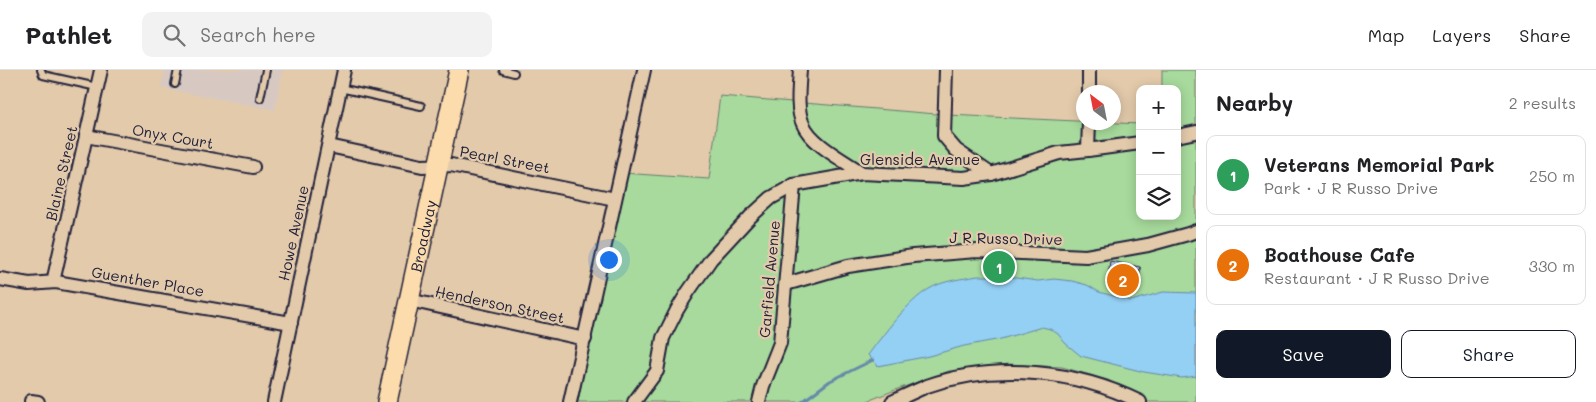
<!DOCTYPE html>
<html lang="en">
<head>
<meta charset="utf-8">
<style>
  :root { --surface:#fff; --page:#f2f2f2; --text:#202124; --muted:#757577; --line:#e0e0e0; --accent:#111827 }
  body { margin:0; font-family:Mali,sans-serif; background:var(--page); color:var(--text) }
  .controls { position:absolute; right:15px; top:15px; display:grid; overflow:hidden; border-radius:10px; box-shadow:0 2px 12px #0003 }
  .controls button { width:45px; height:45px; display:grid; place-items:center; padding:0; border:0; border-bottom:1px solid var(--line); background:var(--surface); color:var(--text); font:25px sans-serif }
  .compass { position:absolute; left:1076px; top:15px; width:45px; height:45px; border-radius:50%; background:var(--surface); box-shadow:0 2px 12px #0003; rotate:328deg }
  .you { position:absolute; left:608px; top:189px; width:18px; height:18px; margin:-12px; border:4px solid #fff; border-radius:50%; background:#1a73e8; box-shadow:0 0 0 8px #1a73e833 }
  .badge { display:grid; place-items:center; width:32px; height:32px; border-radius:50%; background:var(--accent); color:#fff; font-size:16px; font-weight:700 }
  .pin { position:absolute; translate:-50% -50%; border:2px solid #fff; box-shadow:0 1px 5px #0006 }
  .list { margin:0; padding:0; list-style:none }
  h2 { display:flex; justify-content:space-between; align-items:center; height:65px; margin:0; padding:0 20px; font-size:21px }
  h2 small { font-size:16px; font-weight:400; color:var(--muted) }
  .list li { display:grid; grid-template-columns:32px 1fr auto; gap:15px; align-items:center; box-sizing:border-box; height:80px; margin:0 10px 10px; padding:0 10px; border:1px solid var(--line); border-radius:10px }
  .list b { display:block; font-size:19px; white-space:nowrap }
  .list p { margin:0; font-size:16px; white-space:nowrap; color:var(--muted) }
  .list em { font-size:16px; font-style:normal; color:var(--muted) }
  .actions { display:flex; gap:10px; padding:15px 20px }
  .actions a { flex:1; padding:11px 0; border:1px solid var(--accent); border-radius:10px; text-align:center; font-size:18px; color:var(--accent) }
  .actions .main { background:var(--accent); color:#fff }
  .icon { flex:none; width:28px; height:28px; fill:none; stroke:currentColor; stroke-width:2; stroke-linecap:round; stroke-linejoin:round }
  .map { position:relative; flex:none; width:1196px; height:332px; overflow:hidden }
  header { display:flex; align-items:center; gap:30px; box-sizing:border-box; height:70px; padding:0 25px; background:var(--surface); border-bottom:1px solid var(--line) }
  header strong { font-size:24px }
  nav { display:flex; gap:28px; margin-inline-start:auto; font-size:18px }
  .search { width:350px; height:45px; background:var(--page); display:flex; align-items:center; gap:12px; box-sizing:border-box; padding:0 18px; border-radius:10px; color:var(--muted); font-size:19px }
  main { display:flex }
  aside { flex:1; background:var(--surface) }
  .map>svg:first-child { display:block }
  .built { fill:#d7c9c2 }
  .green { fill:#a7da9c; stroke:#647e6c }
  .water { fill:#94cff4; stroke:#668aaa }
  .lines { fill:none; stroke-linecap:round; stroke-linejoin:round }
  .stream { stroke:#668aaa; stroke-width:3 }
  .service-casing { stroke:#22223b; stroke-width:10 }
  .minor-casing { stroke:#22223b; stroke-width:16 }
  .primary-casing { stroke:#22223b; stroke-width:22 }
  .service { stroke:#e3caab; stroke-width:6 }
  .minor { stroke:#e3caab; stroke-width:12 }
  .primary { stroke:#fcdcac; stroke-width:19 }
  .wall { fill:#a0abd5; stroke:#22223b }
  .shaded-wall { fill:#828bae; stroke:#22223b }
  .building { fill:#bac7f8; stroke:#22223b }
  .labels { text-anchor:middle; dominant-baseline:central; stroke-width:4.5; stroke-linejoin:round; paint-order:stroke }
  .street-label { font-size:15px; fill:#22223b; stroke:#e3caab }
</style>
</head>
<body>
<header>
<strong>Pathlet</strong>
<div class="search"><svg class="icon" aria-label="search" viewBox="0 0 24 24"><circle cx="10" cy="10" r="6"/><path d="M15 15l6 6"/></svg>Search here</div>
<nav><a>Map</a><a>Layers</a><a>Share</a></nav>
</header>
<main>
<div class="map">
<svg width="1196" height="332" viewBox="0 0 1196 332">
  <rect width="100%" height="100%" fill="#e3caab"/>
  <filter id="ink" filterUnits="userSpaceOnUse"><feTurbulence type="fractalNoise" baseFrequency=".02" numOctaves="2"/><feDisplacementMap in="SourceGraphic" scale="10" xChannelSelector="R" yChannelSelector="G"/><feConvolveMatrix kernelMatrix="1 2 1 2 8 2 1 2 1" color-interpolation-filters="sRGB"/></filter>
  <g filter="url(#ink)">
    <path class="built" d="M165,0H283L275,40L161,18Z"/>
    <path class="green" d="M1162,0H1196V332H1148L1108,310L1062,297L1008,294L949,301L895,320L865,332H578L622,103L709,109L720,26L948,45L1140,54V146H1177V19H1162Z"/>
    <path class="water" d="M978,206H1002L1038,211L1054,209L1072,211L1087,215L1099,222L1131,231L1163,222L1196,223V306L1182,308L1144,302L1081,286L1065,273L1058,264L1050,259L1042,257L1001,269L964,276L929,286L878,296L868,285C883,265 907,232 929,219C944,210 962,209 978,206Z"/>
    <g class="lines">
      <path class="stream" d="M802,332L830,311L873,290"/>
      <g class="service-casing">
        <g id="service">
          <path d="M41,0L43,5L97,17"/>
          <path d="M503,0L514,3"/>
          <path d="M175,14L178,0"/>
          <path d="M340,18L421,36"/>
          <path d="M260,28L266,0"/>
        </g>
      </g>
      <g class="minor-casing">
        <g id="minor">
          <path d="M800,0C799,17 796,39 803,54C811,74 845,91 862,103"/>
          <path d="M946,0L944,66L956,80L991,104"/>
          <path d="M1089,22V0"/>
          <path d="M86,66L253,97"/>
          <path d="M1177,66L1196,62"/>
          <path d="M329,76L422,96L451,95L615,129"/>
          <path d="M1088,80L1089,52"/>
          <path d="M0,209L29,214L56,212L291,253"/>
          <path d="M53,212L101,0"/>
          <path d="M786,214L848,196L913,186L977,181L1086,186L1148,175L1188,164L1196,161"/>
          <path d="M409,230L585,269"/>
          <path d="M31,331L38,332"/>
          <path d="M274,332L344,0"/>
          <path d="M570,332L644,0"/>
          <path d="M634,332L657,301L663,268L677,240L688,222L711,189L750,147L771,128L794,115L862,103L964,108L991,104L1059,83L1088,80L1140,73"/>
          <path d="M759,332L763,316L780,273L794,115"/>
          <path d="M892,332C903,327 915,321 927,316C996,292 1075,300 1140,332"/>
        </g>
      </g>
      <g class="primary-casing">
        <g id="primary">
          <path id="s1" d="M387,332L459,0"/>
        </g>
      </g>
      <use href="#service" class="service"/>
      <use href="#minor" class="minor"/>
      <use href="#primary" class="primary"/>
    </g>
    <path class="wall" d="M1140,204L1136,222L1108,215V208Z"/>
    <path class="shaded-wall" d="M1140,197V204L1136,222V215Z"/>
    <path class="building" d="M1110,191L1140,197L1136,215L1108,208Z"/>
  </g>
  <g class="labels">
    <g class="street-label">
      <text transform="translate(173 66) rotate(10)">Onyx Court</text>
      <text transform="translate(505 89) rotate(11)">Pearl Street</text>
      <text x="920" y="89">Glenside Avenue</text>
      <text transform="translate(61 103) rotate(-77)">Blaine Street</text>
      <text transform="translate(293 163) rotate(-78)">Howe Avenue</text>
      <text stroke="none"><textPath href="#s1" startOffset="170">Broadway</textPath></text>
      <text transform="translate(1006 168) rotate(1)">J R Russo Drive</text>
      <text transform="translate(769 209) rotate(-85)">Garfield Avenue</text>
      <text transform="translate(148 211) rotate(10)">Guenther Place</text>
      <text transform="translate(500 234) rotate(12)">Henderson Street</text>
    </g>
  </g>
</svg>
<div class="controls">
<button>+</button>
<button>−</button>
<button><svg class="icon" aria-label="layers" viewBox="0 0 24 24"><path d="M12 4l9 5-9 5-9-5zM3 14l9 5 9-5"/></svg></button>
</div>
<svg class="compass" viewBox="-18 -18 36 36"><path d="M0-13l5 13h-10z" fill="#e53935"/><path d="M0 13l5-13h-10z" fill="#757577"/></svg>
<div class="you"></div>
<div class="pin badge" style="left:999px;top:197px;background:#2e9e5b">1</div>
<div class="pin badge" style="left:1123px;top:210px;background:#e8710a">2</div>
</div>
<aside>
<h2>Nearby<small>2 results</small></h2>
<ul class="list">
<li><span class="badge" style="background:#2e9e5b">1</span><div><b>Veterans Memorial Park</b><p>Park · J R Russo Drive</p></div><em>250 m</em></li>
<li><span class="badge" style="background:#e8710a">2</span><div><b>Boathouse Cafe</b><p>Restaurant · J R Russo Drive</p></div><em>330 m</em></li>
</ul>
<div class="actions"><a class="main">Save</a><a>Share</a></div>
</aside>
</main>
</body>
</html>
